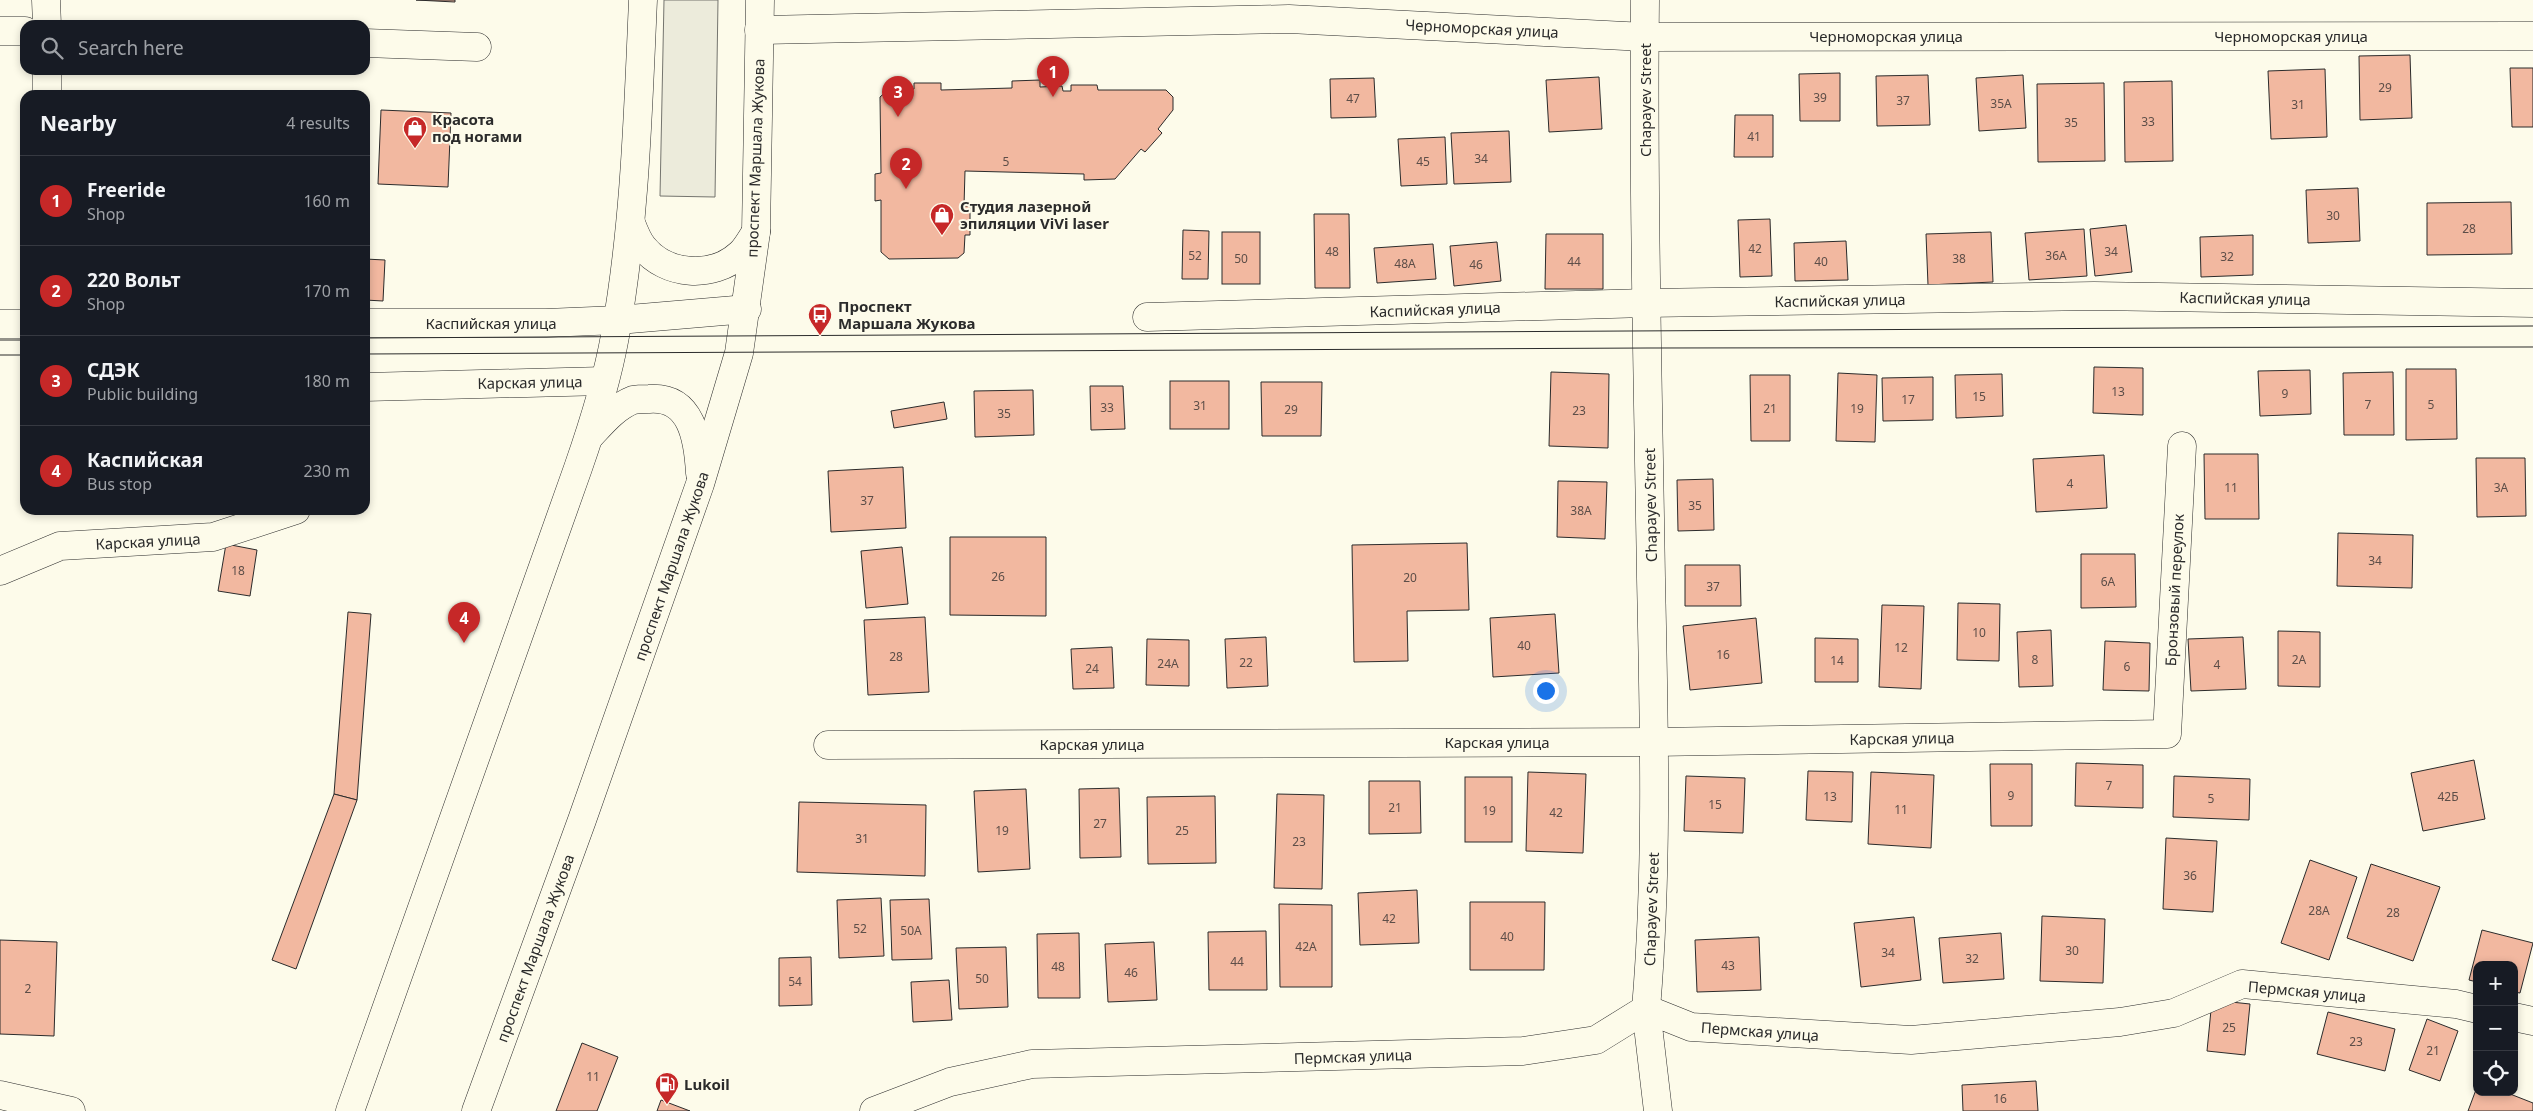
<!DOCTYPE html>
<html lang="en">
<head>
<meta charset="utf-8">
<style>
  :root { --surface:#171b24; --page:#20242c; --text:#f1f3f6; --muted:#9ea1a6; --line:#363941; --accent:#c62828 }
  body { margin:0; font-family:"Noto Sans",sans-serif; background:var(--page); color:var(--text) }
  .controls { position:absolute; right:15px; bottom:15px; display:grid; overflow:hidden; border-radius:10px; box-shadow:0 2px 8px #0003 }
  .controls button { width:45px; height:45px; display:grid; place-items:center; padding:0; border:0; border-bottom:1px solid var(--line); background:var(--surface); color:var(--text); font:25px sans-serif }
  .you { position:absolute; left:1545px; top:690px; width:18px; height:18px; margin:-12px; border:4px solid #fff; border-radius:50%; background:#1a73e8; box-shadow:0 0 0 8px #1a73e833 }
  .badge { display:grid; place-items:center; width:32px; height:32px; border-radius:50%; background:var(--accent); color:#fff; font-size:16px; font-weight:700 }
  .pin { position:absolute; translate:-50% -41px; filter:drop-shadow(0 1px 2px #0008) }
  .pin::after { content:''; position:absolute; top:26px; width:18px; height:15px; background:inherit; clip-path:polygon(0 0,100% 0,50% 100%) }
  .list { margin:0; padding:0; list-style:none }
  h2 { display:flex; justify-content:space-between; align-items:center; height:65px; margin:0; padding:0 20px; font-size:21px }
  h2 small { font-size:16px; font-weight:400; color:var(--muted) }
  .list li { display:grid; grid-template-columns:32px 1fr auto; gap:15px; align-items:center; box-sizing:border-box; height:90px; padding:0 20px; border-top:1px solid var(--line) }
  .list b { display:block; font-size:19px; white-space:nowrap }
  .list p { margin:0; font-size:16px; white-space:nowrap; color:var(--muted) }
  .list em { font-size:16px; font-style:normal; color:var(--muted) }
  .icon { flex:none; width:28px; height:28px; fill:none; stroke:currentColor; stroke-width:2; stroke-linecap:round; stroke-linejoin:round }
  .map { position:relative; flex:none; width:2533px; height:1111px; overflow:hidden }
  .search { position:absolute; background:var(--surface); box-shadow:0 2px 8px #0003; left:20px; top:20px; width:350px; height:55px; display:flex; align-items:center; gap:12px; box-sizing:border-box; padding:0 18px; border-radius:15px; color:var(--muted); font-size:19px }
  .panel { position:absolute; background:var(--surface); box-shadow:0 2px 8px #0003; left:20px; top:90px; width:350px; height:425px; border-radius:15px }
  .map>svg:first-child { display:block }
  .green { fill:#ecebdb; stroke:#74746e }
  .building { fill:#f2b8a0; stroke:#2b2b2b }
  .lines { fill:none; stroke-linecap:round; stroke-linejoin:round }
  .minor-casing { stroke:#2b2b2b; stroke-width:29 }
  .tertiary-casing { stroke:#2b2b2b; stroke-width:29 }
  .trunk-casing { stroke:#2b2b2b; stroke-width:29 }
  .minor { stroke:#fdfbea; stroke-width:28 }
  .tertiary { stroke:#fdfbea; stroke-width:28 }
  .trunk { stroke:#fdfbea; stroke-width:28 }
  .tram { stroke:#2b2b2b; stroke-width:1 }
  .labels { text-anchor:middle; dominant-baseline:central; stroke-width:4; stroke-linejoin:round; paint-order:stroke }
  .number-label { font-size:12px; fill:#5d4e48 }
  .street-label { font-size:15px; fill:#2b2b2b; stroke:#fdfbea }
  .poi-label { font-size:15px; font-weight:bold; fill:#2b2b2b; stroke:#fdfbea; text-anchor:start }
</style>
</head>
<body>
<div class="map">
<svg width="2533" height="1111" viewBox="0 0 2533 1111">
  <rect width="100%" height="100%" fill="#fdfbea"/>
  <path class="green" d="M664,0H718L715,197L660,196Z"/>
  <g class="building">
    <path d="M416,0H455V2Z"/>
    <path d="M2410,55L2412,118L2360,120L2359,56Z"/>
    <path d="M2510,68H2533V127H2512Z"/>
    <path d="M2325,69L2327,137L2271,139L2268,71Z"/>
    <path d="M1840,73V121H1800L1799,74Z"/>
    <path d="M1928,75L1930,125L1877,126L1876,76Z"/>
    <path d="M2023,75L2026,128L1979,131L1976,78Z"/>
    <path d="M1599,77L1602,129L1549,132L1546,80Z"/>
    <path d="M1374,78L1376,117L1331,118L1330,79Z"/>
    <path d="M1040,80V87L1062,86L1063,91H1071V85H1097L1098,90H1166L1173,97V110L1158,129L1162,133L1145,152L1141,149L1115,179L1084,180V174L965,171L964,206H970V235H965L964,253L958,258L889,259L881,252V200L875,201V174L881,173L880,97L888,90L914,89V83H941V90L1012,88V81Z"/>
    <path d="M2172,81L2173,161L2125,162L2124,82Z"/>
    <path d="M2104,83L2105,161L2038,162L2037,84Z"/>
    <path d="M381,110L451,113L448,187L378,184Z"/>
    <path d="M1735,115H1773V157H1734Z"/>
    <path d="M1509,131L1511,182L1454,184L1451,133Z"/>
    <path d="M1445,137L1447,184L1401,186L1398,139Z"/>
    <path d="M2358,188L2360,241L2308,243L2306,190Z"/>
    <path d="M2511,202L2512,254L2427,255V203Z"/>
    <path d="M1314,214H1349L1350,288H1315Z"/>
    <path d="M1770,219L1772,276L1740,277L1738,220Z"/>
    <path d="M2126,225L2132,272L2095,276L2090,229Z"/>
    <path d="M2084,229L2087,276L2029,280L2025,233Z"/>
    <path d="M1183,230L1209,231L1208,279H1182Z"/>
    <rect x="1222" y="232" width="38" height="52"/>
    <path d="M1991,232L1993,282L1928,285L1926,234Z"/>
    <path d="M1546,234H1603V289H1545Z"/>
    <path d="M2253,235V275L2201,277L2200,237Z"/>
    <path d="M1846,241L1848,280L1795,281L1794,243Z"/>
    <path d="M1497,242L1501,281L1454,286L1450,246Z"/>
    <path d="M1433,244L1436,279L1377,283L1374,248Z"/>
    <path d="M365,259L385,260L383,301L365,300Z"/>
    <path d="M2094,367L2143,368V415L2093,413Z"/>
    <path d="M2406,369H2456L2457,439L2406,440Z"/>
    <path d="M2310,370L2311,414L2260,416L2258,371Z"/>
    <path d="M1551,372L1609,374L1608,448L1549,446Z"/>
    <path d="M2393,372L2394,435H2344L2343,373Z"/>
    <path d="M1838,373L1877,375L1875,442L1836,441Z"/>
    <path d="M2002,374L2003,416L1956,418L1955,375Z"/>
    <path d="M1750,375H1790V441H1751Z"/>
    <path d="M1933,377V420L1883,421L1882,378Z"/>
    <rect x="1170" y="381" width="59" height="48"/>
    <path d="M1261,382H1322L1321,436H1262Z"/>
    <path d="M1090,386H1123L1125,429L1091,430Z"/>
    <path d="M1033,390L1034,435L975,437L974,391Z"/>
    <path d="M944,402L947,419L894,428L891,411Z"/>
    <path d="M2204,454H2258L2259,519H2205Z"/>
    <path d="M2104,455L2107,508L2036,512L2033,459Z"/>
    <path d="M2476,458H2525L2526,516L2477,517Z"/>
    <path d="M903,467L906,528L831,532L828,471Z"/>
    <path d="M1713,479L1714,530L1678,531L1677,480Z"/>
    <path d="M1558,481L1607,482L1605,539L1557,537Z"/>
    <path d="M2338,533L2413,535L2412,588L2337,586Z"/>
    <path d="M950,537H1046V616L950,615Z"/>
    <path d="M1467,543L1469,610L1407,611L1408,661L1354,662L1352,545Z"/>
    <path d="M226,544L257,550L250,596L218,591Z"/>
    <path d="M902,547L908,604L866,608L861,551Z"/>
    <path d="M2081,554H2135L2136,607L2081,608Z"/>
    <path d="M1685,565H1740L1741,606H1685Z"/>
    <path d="M1958,603L2000,604L1999,661L1957,660Z"/>
    <path d="M1882,605L1924,606L1921,689L1879,687Z"/>
    <path d="M348,612L371,614L357,800L334,794Z"/>
    <path d="M1555,614L1559,673L1493,677L1490,618Z"/>
    <path d="M925,617L929,692L868,695L864,620Z"/>
    <path d="M1756,618L1762,683L1690,690L1683,626Z"/>
    <path d="M2051,630L2053,686L2019,687L2017,632Z"/>
    <path d="M2278,631L2320,632V687L2278,686Z"/>
    <path d="M1266,637L1268,686L1227,688L1225,639Z"/>
    <path d="M2243,637L2246,689L2191,691L2188,639Z"/>
    <path d="M1815,638L1858,639V682H1815Z"/>
    <path d="M1147,639L1189,640V686L1146,685Z"/>
    <path d="M2105,641L2150,643L2149,691L2103,690Z"/>
    <path d="M1112,647L1114,688L1073,689L1071,649Z"/>
    <path d="M2474,760L2485,819L2423,831L2411,773Z"/>
    <path d="M2076,763L2143,765V808L2075,806Z"/>
    <path d="M1990,764H2032V826H1991Z"/>
    <path d="M1808,771L1853,772L1852,822L1806,820Z"/>
    <path d="M1528,772L1586,774L1583,853L1526,851Z"/>
    <path d="M1871,772L1934,775L1931,848L1868,844Z"/>
    <path d="M1686,776L1745,778L1743,833L1684,831Z"/>
    <path d="M2174,776L2250,779L2249,820L2173,817Z"/>
    <rect x="1465" y="777" width="47" height="65"/>
    <path d="M1369,781H1420L1421,833L1369,834Z"/>
    <path d="M1119,788L1121,857L1080,858L1079,789Z"/>
    <path d="M1026,789L1030,869L978,872L974,791Z"/>
    <path d="M334,794L357,800L296,969L272,960Z"/>
    <path d="M1277,794L1324,795L1322,889L1274,888Z"/>
    <path d="M1215,796L1216,863L1148,864L1147,797Z"/>
    <path d="M799,802L926,805L925,876L797,872Z"/>
    <path d="M2166,838L2217,841L2213,912L2163,909Z"/>
    <path d="M2310,860L2357,877L2329,960L2281,943Z"/>
    <path d="M2371,864L2440,887L2413,961L2347,938Z"/>
    <path d="M1417,890L1419,943L1360,945L1358,893Z"/>
    <path d="M881,898L884,956L839,958L837,900Z"/>
    <path d="M929,899L932,959L892,960L890,900Z"/>
    <path d="M1470,902H1545L1544,970H1470Z"/>
    <path d="M1279,904L1332,905V987H1280Z"/>
    <path d="M2042,916L2105,919L2103,983L2040,981Z"/>
    <path d="M1914,917L1921,980L1861,987L1854,923Z"/>
    <path d="M2482,930L2533,943L2520,993L2514,992V965H2477V982L2469,980Z"/>
    <path d="M1266,931L1267,990H1209L1208,932Z"/>
    <path d="M1079,933L1080,998H1038L1037,934Z"/>
    <path d="M2001,933L2004,979L1943,983L1939,938Z"/>
    <path d="M1759,937L1761,990L1697,992L1695,940Z"/>
    <path d="M0,940L57,942L54,1036L0,1034Z"/>
    <path d="M1154,942L1157,1000L1108,1002L1105,944Z"/>
    <path d="M1006,947L1008,1007L959,1009L956,948Z"/>
    <path d="M811,957L812,1005L779,1006V958Z"/>
    <path d="M949,980L952,1020L913,1022L911,982Z"/>
    <path d="M2212,1000L2250,1004L2245,1055L2207,1051Z"/>
    <path d="M2328,1012L2395,1029L2385,1071L2317,1054Z"/>
    <path d="M2427,1019L2458,1031L2440,1081L2409,1070Z"/>
    <path d="M582,1043L618,1057L597,1111H556Z"/>
    <path d="M2036,1081L2038,1111H1963L1962,1085Z"/>
    <path d="M2477,1087V1092H2505L2533,1103V1111H2468Z"/>
    <path d="M661,1100L690,1111H657Z"/>
  </g>
  <g class="lines">
    <g class="minor-casing">
      <g id="minor">
        <path d="M46,0L47,25"/>
        <path d="M759,30L1289,19L1645,37L2533,36"/>
        <path d="M0,31H25"/>
        <path d="M365,43L477,47"/>
        <path d="M47,70V95"/>
        <path d="M1147,317L1646,303L2094,296L2533,303"/>
        <path d="M365,323H546L618,320L747,309"/>
        <path d="M0,324H25"/>
        <path d="M365,387L604,381"/>
        <path d="M0,571L60,546L213,537L296,510"/>
        <path d="M828,745L1654,742L2167,734L2182,446"/>
        <path d="M2514,1017L2533,1021"/>
        <path d="M0,1095L71,1111"/>
        <path d="M1658,1111L1646,1009L1691,1027L1911,1040L2120,1022L2174,1013L2242,984L2456,1004L2477,1009"/>
      </g>
    </g>
    <g class="tertiary-casing">
      <path id="tertiary" d="M874,1111L950,1082L1032,1064L1523,1051L1596,1040L1646,1009C1658,866 1654,722 1651,578C1648,385 1643,193 1645,0"/>
    </g>
    <g class="trunk-casing">
      <g id="trunk">
        <path d="M631,223C634,231 638,241 643,247C666,276 713,279 740,254C746,249 751,239 756,232"/>
        <path d="M589,437C602,423 615,407 633,400C638,399 644,399 649,399C692,396 698,439 700,473"/>
        <path d="M350,1111L578,468C593,425 607,381 615,336C635,225 638,112 643,0"/>
        <path d="M476,1111L582,820L700,484L739,353L756,232L760,0"/>
      </g>
    </g>
    <use href="#minor" class="minor"/>
    <use href="#tertiary" class="tertiary"/>
    <use href="#trunk" class="trunk"/>
    <g class="tram">
      <path d="M365,338L2533,326"/>
      <path d="M0,340H25"/>
      <path d="M365,354L1647,348L2533,347"/>
      <path d="M0,355H25"/>
    </g>
  </g>
  <defs>
    <g id="shop-pin" transform="scale(1.25)"><path d="M0 17L-7.5 6A9.5 9.5 0 1 1 7.5 6Z" fill="#c62828" stroke="#fdfbea"/><path d="M-5-2.5h2.3a2.7 3.5 0 0 1 5.4 0H5L5.5 6h-11ZM-1.5-2.5h3a1.5 2.3 0 0 0-3 0Z" fill="#fff"/></g>
    <g id="bus-pin" transform="scale(1.25)"><path d="M0 17L-7.5 6A9.5 9.5 0 1 1 7.5 6Z" fill="#c62828" stroke="#fdfbea"/><path d="M-5-6H5V4H4V6H2V4H-2V6H-4V4H-5ZM-3.5-4V0h7V-4ZM-3.5 1.2v1.5H-2V1.2ZM2 1.2v1.5H3.5V1.2Z" fill="#fff"/></g>
    <g id="fuel-pin" transform="scale(1.25)"><path d="M0 17L-7.5 6A9.5 9.5 0 1 1 7.5 6Z" fill="#c62828" stroke="#fdfbea"/><path d="M-5.5-6h7V0h2V4h1.3V-2.5L3-4.5l.8-.8L6-3V5H2.5V1h-1V6h-7ZM-4.2-4.7v3.2H.2V-4.7Z" fill="#fff"/></g>
  </defs>
  <g fill-rule="evenodd">
    <use href="#shop-pin" x="415" y="128"/>
    <use href="#shop-pin" x="942" y="215"/>
    <use href="#bus-pin" x="820" y="315"/>
    <use href="#fuel-pin" x="667" y="1084"/>
  </g>
  <g class="labels">
    <g class="number-label">
      <text x="2385" y="87">29</text>
      <text x="1820" y="97">39</text>
      <text x="1353" y="98">47</text>
      <text x="1903" y="100">37</text>
      <text x="2001" y="103">35А</text>
      <text x="2298" y="104">31</text>
      <text x="2148" y="121">33</text>
      <text x="2071" y="122">35</text>
      <text x="1754" y="136">41</text>
      <text x="1481" y="158">34</text>
      <text x="1006" y="161">5</text>
      <text x="1423" y="161">45</text>
      <text x="2333" y="215">30</text>
      <text x="2469" y="228">28</text>
      <text x="1755" y="248">42</text>
      <text x="1332" y="251">48</text>
      <text x="2111" y="251">34</text>
      <text x="1195" y="255">52</text>
      <text x="2056" y="255">36А</text>
      <text x="2227" y="256">32</text>
      <text x="1241" y="258">50</text>
      <text x="1959" y="258">38</text>
      <text x="1574" y="261">44</text>
      <text x="1821" y="261">40</text>
      <text x="1405" y="263">48А</text>
      <text x="1476" y="264">46</text>
      <text x="2118" y="391">13</text>
      <text x="2285" y="393">9</text>
      <text x="1979" y="396">15</text>
      <text x="1908" y="399">17</text>
      <text x="2368" y="404">7</text>
      <text x="2431" y="404">5</text>
      <text x="1200" y="405">31</text>
      <text x="1107" y="407">33</text>
      <text x="1770" y="408">21</text>
      <text x="1857" y="408">19</text>
      <text x="1291" y="409">29</text>
      <text x="1579" y="410">23</text>
      <text x="1004" y="413">35</text>
      <text x="2070" y="483">4</text>
      <text x="2231" y="487">11</text>
      <text x="2501" y="487">3А</text>
      <text x="867" y="500">37</text>
      <text x="1695" y="505">35</text>
      <text x="1581" y="510">38А</text>
      <text x="2375" y="560">34</text>
      <text x="238" y="570">18</text>
      <text x="998" y="576">26</text>
      <text x="1410" y="577">20</text>
      <text x="2108" y="581">6А</text>
      <text x="1713" y="586">37</text>
      <text x="1979" y="632">10</text>
      <text x="1524" y="645">40</text>
      <text x="1901" y="647">12</text>
      <text x="1723" y="654">16</text>
      <text x="896" y="656">28</text>
      <text x="2035" y="659">8</text>
      <text x="2299" y="659">2А</text>
      <text x="1837" y="660">14</text>
      <text x="1246" y="662">22</text>
      <text x="1168" y="663">24А</text>
      <text x="2217" y="664">4</text>
      <text x="2127" y="666">6</text>
      <text x="1092" y="668">24</text>
      <text x="2109" y="785">7</text>
      <text x="2011" y="795">9</text>
      <text x="1830" y="796">13</text>
      <text x="2448" y="796">42Б</text>
      <text x="2211" y="798">5</text>
      <text x="1715" y="804">15</text>
      <text x="1395" y="807">21</text>
      <text x="1901" y="809">11</text>
      <text x="1489" y="810">19</text>
      <text x="1556" y="812">42</text>
      <text x="1100" y="823">27</text>
      <text x="1002" y="830">19</text>
      <text x="1182" y="830">25</text>
      <text x="862" y="838">31</text>
      <text x="1299" y="841">23</text>
      <text x="2190" y="875">36</text>
      <text x="2319" y="910">28А</text>
      <text x="2393" y="912">28</text>
      <text x="1389" y="918">42</text>
      <text x="860" y="928">52</text>
      <text x="911" y="930">50А</text>
      <text x="1507" y="936">40</text>
      <text x="1306" y="946">42А</text>
      <text x="2072" y="950">30</text>
      <text x="1888" y="952">34</text>
      <text x="1972" y="958">32</text>
      <text x="1237" y="961">44</text>
      <text x="1728" y="965">43</text>
      <text x="1058" y="966">48</text>
      <text x="1131" y="972">46</text>
      <text x="982" y="978">50</text>
      <text x="795" y="981">54</text>
      <text x="28" y="988">2</text>
      <text x="2229" y="1027">25</text>
      <text x="2356" y="1041">23</text>
      <text x="2433" y="1050">21</text>
      <text x="593" y="1076">11</text>
      <text x="2000" y="1098">16</text>
    </g>
    <g class="street-label">
      <text transform="translate(1482 28) rotate(3)">Черноморская улица</text>
      <text x="1886" y="36">Черноморская улица</text>
      <text x="2291" y="36">Черноморская улица</text>
      <text transform="translate(1645 100) rotate(-90)">Chapayev Street</text>
      <text transform="translate(755 158) rotate(-88)">проспект Маршала Жукова</text>
      <text transform="translate(2245 298) rotate(1)">Каспийская улица</text>
      <text transform="translate(1840 300) rotate(-1)">Каспийская улица</text>
      <text transform="translate(1435 309) rotate(-2)">Каспийская улица</text>
      <text x="491" y="323">Каспийская улица</text>
      <text transform="translate(530 382) rotate(-1)">Карская улица</text>
      <text transform="translate(1650 505) rotate(-91)">Chapayev Street</text>
      <text transform="translate(148 541) rotate(-3)">Карская улица</text>
      <text transform="translate(671 566) rotate(-71)">проспект Маршала Жукова</text>
      <text transform="translate(2174 590) rotate(-87)">Бронзовый переулок</text>
      <text transform="translate(1902 738) rotate(-1)">Карская улица</text>
      <text x="1497" y="742">Карская улица</text>
      <text x="1092" y="744">Карская улица</text>
      <text transform="translate(1651 909) rotate(-88)">Chapayev Street</text>
      <text transform="translate(535 948) rotate(-70)">проспект Маршала Жукова</text>
      <text transform="translate(2307 991) rotate(5)">Пермская улица</text>
      <text transform="translate(1760 1031) rotate(4)">Пермская улица</text>
      <text transform="translate(1353 1056) rotate(-2)">Пермская улица</text>
    </g>
    <g class="poi-label">
      <text x="432" y="119">Красота<tspan x="432" dy="17">под ногами</tspan></text>
      <text x="960" y="206">Студия лазерной<tspan x="960" dy="17">эпиляции ViVi laser</tspan></text>
      <text x="838" y="306">Проспект<tspan x="838" dy="17">Маршала Жукова</tspan></text>
      <text x="684" y="1084">Lukoil</text>
    </g>
  </g>
</svg>
<div class="controls">
<button>+</button>
<button>−</button>
<button><svg class="icon" aria-label="locate" viewBox="0 0 24 24"><circle cx="12" cy="12" r="6"/><path d="M12 2v4M12 18v4M2 12h4M18 12h4"/></svg></button>
</div>
<div class="you"></div>
<div class="pin badge" style="left:1053px;top:97px">1</div>
<div class="pin badge" style="left:906px;top:189px">2</div>
<div class="pin badge" style="left:898px;top:117px">3</div>
<div class="pin badge" style="left:464px;top:643px">4</div>
<div class="search"><svg class="icon" aria-label="search" viewBox="0 0 24 24"><circle cx="10" cy="10" r="6"/><path d="M15 15l6 6"/></svg>Search here</div>
<section class="panel">
<h2>Nearby<small>4 results</small></h2>
<ul class="list">
<li><span class="badge">1</span><div><b>Freeride</b><p>Shop</p></div><em>160 m</em></li>
<li><span class="badge">2</span><div><b>220 Вольт</b><p>Shop</p></div><em>170 m</em></li>
<li><span class="badge">3</span><div><b>СДЭК</b><p>Public building</p></div><em>180 m</em></li>
<li><span class="badge">4</span><div><b>Каспийская</b><p>Bus stop</p></div><em>230 m</em></li>
</ul>
</section>
</div>
</body>
</html>
